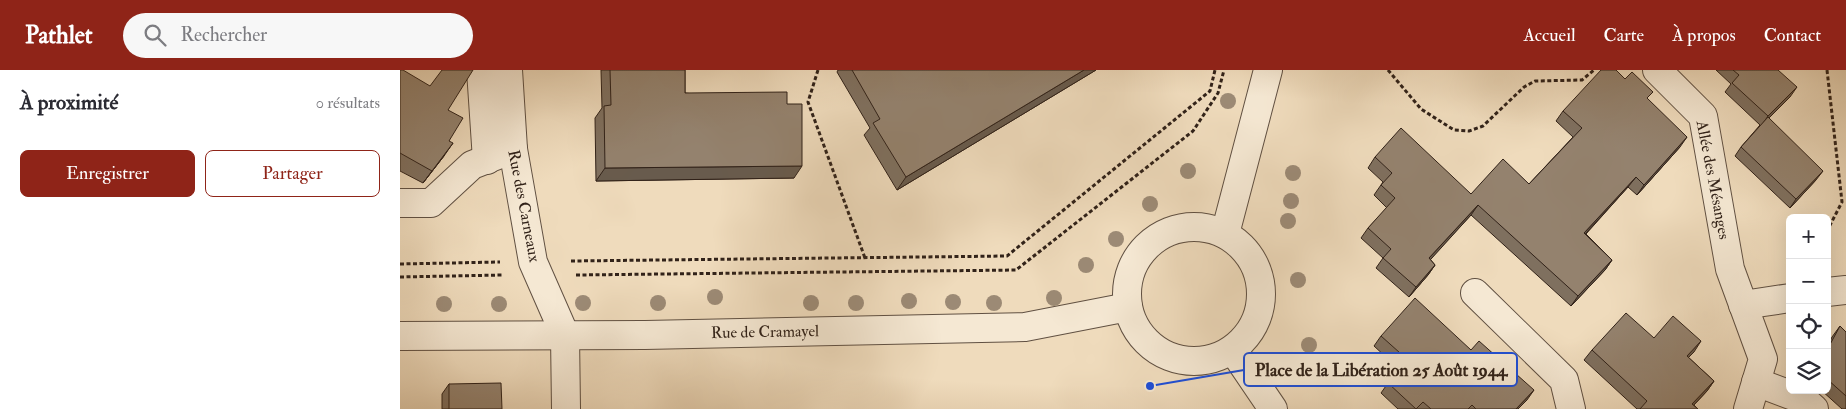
<!DOCTYPE html>
<html lang="fr">
<head>
<meta charset="utf-8">
<style>
  :root { --surface:#fff; --page:#f7f7f7; --text:#2b2b33; --muted:#7c7c81; --line:#e1e1e2; --accent:#8f2418 }
  body { margin:0; font-family:"IM FELL Double Pica",serif; background:var(--page); color:var(--text) }
  .controls { position:absolute; right:15px; bottom:15px; display:grid; overflow:hidden; border-radius:8px; box-shadow:0 5px 20px #0002 }
  .controls button { width:45px; height:45px; display:grid; place-items:center; padding:0; border:0; border-bottom:1px solid var(--line); background:var(--surface); color:var(--text); font:25px sans-serif }
  .list { margin:0; padding:0; list-style:none }
  h2 { display:flex; justify-content:space-between; align-items:center; height:65px; margin:0; padding:0 20px; font-size:21px }
  h2 small { font-size:16px; font-weight:400; color:var(--muted) }
  .actions { display:flex; gap:10px; padding:15px 20px }
  .actions a { flex:1; padding:11px 0; border:1px solid var(--accent); border-radius:8px; text-align:center; font-size:18px; color:var(--accent) }
  .actions .main { background:var(--accent); color:#fff }
  .icon { flex:none; width:28px; height:28px; fill:none; stroke:currentColor; stroke-width:2; stroke-linecap:round; stroke-linejoin:round }
  .map { position:relative; flex:none; width:1446px; height:339px; overflow:hidden }
  header { display:flex; align-items:center; gap:30px; box-sizing:border-box; height:70px; padding:0 25px; background:var(--accent); color:#fff }
  header strong { font-size:24px }
  nav { display:flex; gap:28px; margin-inline-start:auto; font-size:18px }
  .search { width:350px; height:45px; background:var(--page); display:flex; align-items:center; gap:12px; box-sizing:border-box; padding:0 18px; border-radius:28px; color:var(--muted); font-size:19px }
  main { display:flex }
  aside { flex:1; background:var(--surface) }
  .map>svg:first-child { display:block }
  .lines { fill:none; stroke-linecap:round; stroke-linejoin:round }
  .minor-casing { stroke:#605042; stroke-width:30 }
  .path { stroke:#312219; stroke-width:3; stroke-dasharray:4 2.5; stroke-linecap:butt }
  .minor { stroke:#f5e8d3; stroke-width:28 }
  .tree { fill:#9c8a75 }
  .wall { fill:#7f705f; stroke:#312219 }
  .shaded-wall { fill:#685b4d; stroke:#312219 }
  .building { fill:#94826e; stroke:#312219 }
  .labels { text-anchor:middle; dominant-baseline:central; stroke-width:4.5; stroke-linejoin:round; paint-order:stroke }
  .street-label { font-size:16px; fill:#312219; stroke:#f5e8d3 }
  .leader { fill:none; stroke:#1d4ed8; stroke-width:2 }
  .callout-dot { fill:#1d4ed8; stroke:#f5e8d3; stroke-width:2 }
  .callout { fill:#f5e8d3; stroke:#1d4ed8; stroke-width:2 }
  .callout-label { font-size:18px; text-anchor:middle; font-weight:bold; fill:#312219 }
</style>
</head>
<body>
<header>
<strong>Pathlet</strong>
<div class="search"><svg class="icon" aria-label="search" viewBox="0 0 24 24"><circle cx="10" cy="10" r="6"/><path d="M15 15l6 6"/></svg>Rechercher</div>
<nav><a>Accueil</a><a>Carte</a><a>À propos</a><a>Contact</a></nav>
</header>
<main>
<aside>
<h2>À proximité<small>0 résultats</small></h2>
<ul class="list">
</ul>
<div class="actions"><a class="main">Enregistrer</a><a>Partager</a></div>
</aside>
<div class="map">
<svg width="1446" height="339" viewBox="0 0 1446 339">
  <rect width="100%" height="100%" fill="#efdbbc"/>
  <filter id="stains"><feTurbulence type="fractalNoise" baseFrequency=".004" numOctaves="4"/><feColorMatrix values="0 0 0 0 .2 0 0 0 0 .09 0 0 0 0 .02 0 0 0 .5 -.17"/></filter>
  <radialGradient id="worn" r=".72"><stop offset=".6" stop-color="#630" stop-opacity="0"/><stop offset="1" stop-color="#630" stop-opacity=".3"/></radialGradient>
  <g class="lines">
    <g class="minor-casing">
      <g id="minor">
        <path d="M81,0L87,90"/>
        <path d="M108,0L113,79L133,192L165,265L166,339"/>
        <path d="M1257,0L1303,46L1330,199L1363,289L1348,339"/>
        <path d="M0,133H31L72,95L113,79"/>
        <circle cx="794" cy="224" r="67"/>
        <path d="M825,164L868,0"/>
        <path d="M1427,222L1446,220"/>
        <path d="M1075,223L1164,310L1171,339"/>
        <path d="M1343,235L1390,228"/>
        <path d="M0,266L245,265L625,257L728,237"/>
        <path d="M833,280L873,339"/>
        <path d="M1356,312L1404,330L1414,339"/>
      </g>
    </g>
    <g class="path">
      <path d="M418,0L408,32L465,188"/>
      <path d="M988,0L1021,39L1054,60L1069,61L1083,56L1124,17L1135,11L1182,10L1194,0"/>
      <path d="M1427,0L1442,132L1427,161"/>
      <path d="M171,191L607,186L810,21L815,0"/>
      <path d="M0,194L100,192"/>
      <path d="M176,205L616,200L793,61L818,23L824,0"/>
      <path d="M0,207L102,205"/>
    </g>
    <use href="#minor" class="minor"/>
  </g>
  <g class="tree">
    <circle cx="828" cy="31" r="8"/>
    <circle cx="788" cy="101" r="8"/>
    <circle cx="893" cy="103" r="8"/>
    <circle cx="891" cy="131" r="8"/>
    <circle cx="750" cy="134" r="8"/>
    <circle cx="888" cy="151" r="8"/>
    <circle cx="716" cy="169" r="8"/>
    <circle cx="686" cy="195" r="8"/>
    <circle cx="898" cy="210" r="8"/>
    <circle cx="315" cy="227" r="8"/>
    <circle cx="654" cy="228" r="8"/>
    <circle cx="509" cy="231" r="8"/>
    <circle cx="553" cy="232" r="8"/>
    <circle cx="183" cy="233" r="8"/>
    <circle cx="258" cy="233" r="8"/>
    <circle cx="411" cy="233" r="8"/>
    <circle cx="456" cy="233" r="8"/>
    <circle cx="594" cy="233" r="8"/>
    <circle cx="44" cy="234" r="8"/>
    <circle cx="99" cy="234" r="8"/>
    <circle cx="909" cy="275" r="8"/>
  </g>
  <g class="wall">
    <path d="M0,0L48,40L49,71L44,86L23,113L0,101Z"/>
    <path d="M201,0H285V23L387,34L394,108L196,111L195,48L202,38Z"/>
    <path d="M438,0H696L497,120L464,65L470,58L437,2Z"/>
    <path d="M1316,0H1378L1390,27L1369,48L1416,110L1390,138L1335,86L1341,77L1360,55L1325,22L1331,14Z"/>
    <path d="M1248,29L1280,77L1237,125L1228,117L1186,164L1212,190L1205,200L1171,236L1071,145L1030,189L1035,195L1028,205L1009,227L976,198L983,188L961,168L968,158L987,138L974,125L983,112L968,98L975,87L1071,124L1129,114L1173,67L1156,51L1163,41Z"/>
    <path d="M1440,256L1446,262V339H1442L1421,320H1427V277L1432,267Z"/>
    <path d="M981,266L1071,280L1127,330L1118,339H998L981,323L988,313L1000,300L974,276Z"/>
    <path d="M1192,280L1294,282L1288,287L1314,311L1307,321L1294,335L1298,339H1237L1184,290Z"/>
    <path d="M49,314L102,339H42V324Z"/>
  </g>
  <g class="shaded-wall">
    <path d="M684,0H696L497,120L506,107Z"/>
    <path d="M1397,17L1390,27L1361,56L1368,46Z"/>
    <path d="M1287,67L1280,77L1237,125L1244,115Z"/>
    <path d="M53,73L44,86L23,113Z"/>
    <path d="M402,96L394,108L196,111L205,98Z"/>
    <path d="M1423,101L1416,110L1390,138L1396,129Z"/>
    <path d="M1236,107L1228,117L1177,173L1184,163Z"/>
    <path d="M1078,135L1071,145L1022,199L1029,188Z"/>
    <path d="M1212,190L1205,200L1171,236L1178,226Z"/>
    <path d="M1035,195L1028,205L1009,227L1016,217Z"/>
    <path d="M1301,271L1294,282L1280,296L1287,286Z"/>
    <path d="M1314,311L1307,321L1290,339L1292,334Z"/>
    <path d="M1134,320L1127,330L1118,339H1116Z"/>
  </g>
  <g class="building">
    <path d="M0,0H3L30,16L42,0H73L48,40L63,48L49,71L53,73L32,101L0,83Z"/>
    <path d="M210,0H285V23L387,22V34H402V96L205,98L204,36L211,35Z"/>
    <path d="M452,0H684L506,107L473,53L480,49Z"/>
    <path d="M1201,0H1216L1225,9L1232,2L1253,22L1247,28L1287,67L1244,115L1236,107L1184,163L1212,190L1178,226L1078,135L1029,188L1035,195L1016,217L983,188L991,179L968,158L995,128L981,115L992,103L975,87L1001,58L1071,124L1103,89L1129,114L1182,58L1163,41Z"/>
    <path d="M1333,0H1378L1397,17L1368,46L1332,13L1339,5Z"/>
    <path d="M1368,47L1423,101L1396,129L1341,77Z"/>
    <path d="M1015,228L1071,280L1079,271L1134,320L1116,339H1076L1072,335L1068,339H1031L1023,332L1016,339L988,313L1009,291L981,266Z"/>
    <path d="M1226,243L1254,268L1273,246L1301,271L1287,286L1314,311L1292,334L1298,339H1240L1247,331L1192,280Z"/>
    <path d="M1440,256L1446,262V326L1427,309V280Z"/>
    <path d="M101,313L102,339H49V314Z"/>
  </g>
  <g class="labels">
    <g class="street-label">
      <text transform="translate(1313 110) rotate(79)">Allée des Mésanges</text>
      <text transform="translate(124 136) rotate(79)">Rue des Carneaux</text>
      <text transform="translate(365 262) rotate(-1)">Rue de Cramayel</text>
    </g>
  </g>
  <path class="leader" d="M750 316L844 300"/>
  <circle class="callout-dot" cx="750" cy="316" r="5"/>
  <rect class="callout" x="844" y="283" width="273" height="33" rx="5"/>
  <g class="callout-label">
    <text x="981" y="306">Place de la Libération 25 Août 1944</text>
  </g>
  <rect width="100%" height="100%" filter="url(#stains)"/>
  <rect width="100%" height="100%" fill="url(#worn)"/>
</svg>
<div class="controls">
<button>+</button>
<button>−</button>
<button><svg class="icon" aria-label="locate" viewBox="0 0 24 24"><circle cx="12" cy="12" r="6"/><path d="M12 2v4M12 18v4M2 12h4M18 12h4"/></svg></button>
<button><svg class="icon" aria-label="layers" viewBox="0 0 24 24"><path d="M12 4l9 5-9 5-9-5zM3 14l9 5 9-5"/></svg></button>
</div>
</div>
</main>
</body>
</html>
